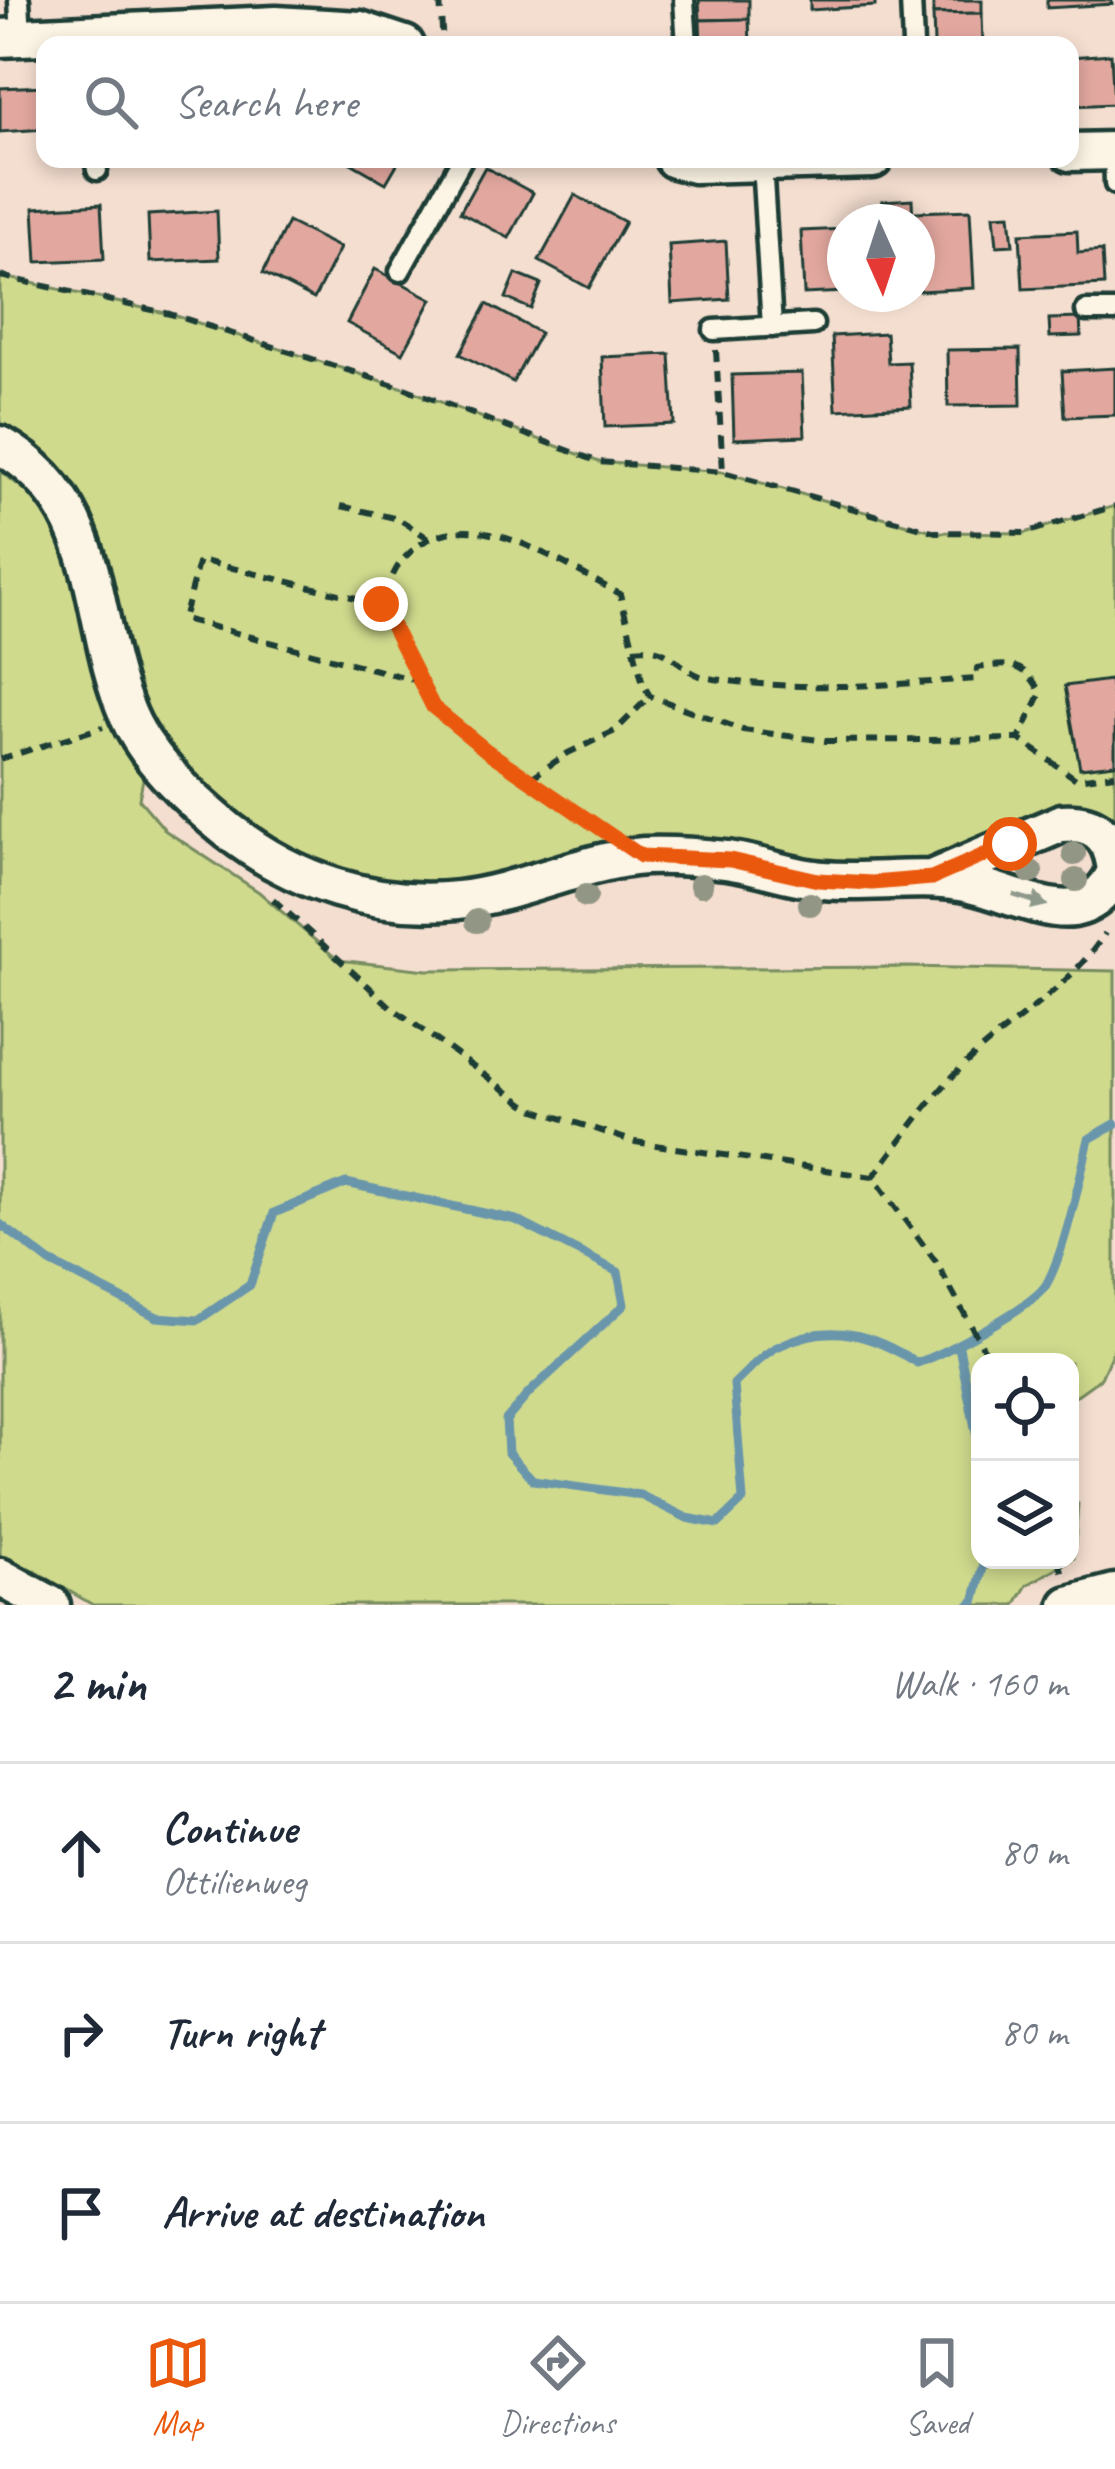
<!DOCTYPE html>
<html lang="en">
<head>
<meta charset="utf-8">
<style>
  :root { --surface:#fff; --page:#f2f2f3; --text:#1f2937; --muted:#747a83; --line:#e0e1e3; --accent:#ea580c }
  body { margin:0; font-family:Caveat,sans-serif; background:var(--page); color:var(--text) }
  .controls { position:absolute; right:36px; bottom:36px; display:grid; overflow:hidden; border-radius:24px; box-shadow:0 6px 18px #0003 }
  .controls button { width:108px; height:108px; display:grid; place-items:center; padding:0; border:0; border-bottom:3px solid var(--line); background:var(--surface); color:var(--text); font:60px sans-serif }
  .compass { position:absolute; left:827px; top:204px; width:108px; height:108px; border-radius:50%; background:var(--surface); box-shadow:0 6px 18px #0003; rotate:177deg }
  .stop { position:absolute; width:36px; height:36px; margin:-27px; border:9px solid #ea580c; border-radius:50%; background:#fff }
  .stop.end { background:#ea580c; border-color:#fff; box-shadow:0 3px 12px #0008 }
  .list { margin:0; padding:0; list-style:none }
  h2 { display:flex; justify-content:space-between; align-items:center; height:156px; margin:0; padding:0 48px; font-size:51px }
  h2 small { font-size:39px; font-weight:400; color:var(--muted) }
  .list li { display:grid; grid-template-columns:78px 1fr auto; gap:36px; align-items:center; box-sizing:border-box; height:180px; padding:0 48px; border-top:3px solid var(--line) }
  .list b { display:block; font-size:45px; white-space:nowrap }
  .list p { margin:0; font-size:39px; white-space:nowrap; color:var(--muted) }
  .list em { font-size:39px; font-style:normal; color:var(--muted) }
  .icon { flex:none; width:66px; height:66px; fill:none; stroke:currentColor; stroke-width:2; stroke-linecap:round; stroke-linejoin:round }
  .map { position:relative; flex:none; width:1115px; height:1605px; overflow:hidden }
  .search { position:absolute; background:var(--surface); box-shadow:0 6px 18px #0003; left:36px; right:36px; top:36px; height:132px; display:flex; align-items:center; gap:30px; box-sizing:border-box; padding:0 42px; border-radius:24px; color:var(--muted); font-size:45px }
  .sheet { height:696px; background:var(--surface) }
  nav { display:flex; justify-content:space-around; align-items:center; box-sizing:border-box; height:168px; border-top:3px solid var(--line); background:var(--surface); font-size:33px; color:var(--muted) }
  nav a { display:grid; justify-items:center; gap:6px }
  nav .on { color:var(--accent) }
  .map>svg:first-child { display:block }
  .green { fill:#cfda8d; stroke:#778c60; stroke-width:3 }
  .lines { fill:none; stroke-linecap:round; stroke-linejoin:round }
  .stream { stroke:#6b96ac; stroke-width:9 }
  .building { fill:#e2a89f; stroke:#1f3d34; stroke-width:3 }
  .lane-casing { stroke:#1f3d34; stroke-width:27 }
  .street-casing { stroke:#1f3d34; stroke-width:45 }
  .path { stroke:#1f3d34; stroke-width:6; stroke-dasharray:12 9; stroke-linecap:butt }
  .lane { stroke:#fcf5e5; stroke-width:18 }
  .street { stroke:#fcf5e5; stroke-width:36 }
  .tree { fill:#929684 }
  .oneway { fill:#8e998c }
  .route { stroke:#ea580c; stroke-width:15 }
</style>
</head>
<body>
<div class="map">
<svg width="1115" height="1605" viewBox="0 0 1115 1605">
  <rect width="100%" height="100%" fill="#f4ded0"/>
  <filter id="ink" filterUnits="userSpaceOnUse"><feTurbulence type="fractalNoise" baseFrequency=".00833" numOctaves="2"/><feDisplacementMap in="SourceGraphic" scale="24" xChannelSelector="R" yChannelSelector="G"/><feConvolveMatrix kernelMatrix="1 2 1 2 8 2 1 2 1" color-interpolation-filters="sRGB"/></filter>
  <g filter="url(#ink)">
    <g class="green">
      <path d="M0,276L170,314L404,388L599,462L723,472L936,532L1025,533L1115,506V864L1097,828L958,868L730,860L507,890L330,886L164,768L81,533L0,445Z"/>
      <path d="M0,471L37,499L61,538L146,764L139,799L166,831L259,892L338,960L427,970L908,967L1115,971V1346L1101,1378L1070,1400V1362H980V1560H1070V1500L1078,1504L1074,1558L1027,1585L1015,1605H93L35,1571L20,1573L0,1566Z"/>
    </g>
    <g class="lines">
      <g class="stream">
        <path d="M0,1224L50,1262L157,1317L198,1320L250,1285L274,1213L346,1183L516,1220L618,1272L624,1305L529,1393L506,1420L508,1453L533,1480L640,1495L687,1518L718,1524L743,1500L734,1384C747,1372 762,1354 779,1346C830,1321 872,1334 917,1363C944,1353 1032,1307 1046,1285C1065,1252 1080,1177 1089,1139L1115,1124"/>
        <path d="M959,1347L980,1453"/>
        <path d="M969,1605L974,1602L985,1560"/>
      </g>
    </g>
    <g class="building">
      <path d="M699,0H749V19L700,20Z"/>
      <path d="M810,0H875V6L810,10Z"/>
      <path d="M933,0H982V13L933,14Z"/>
      <path d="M1047,0H1111L1112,4L1047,8Z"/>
      <path d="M982,13L983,45H934L933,14Z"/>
      <path d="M749,19L750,45H701L700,20Z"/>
      <path d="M638,40L639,45H583V43Z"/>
      <path d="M1111,54L1114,104L1070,106V57Z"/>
      <path d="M43,86L45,129L0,132V88Z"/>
      <path d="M344,159H400L386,183Z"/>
      <path d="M485,167L533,193L509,238L460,212Z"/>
      <path d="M575,195L625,222L589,288L539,261Z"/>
      <path d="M912,199L913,222H884L882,201Z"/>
      <path d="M101,204L104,259L37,262L34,208Z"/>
      <path d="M970,210L974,288L920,291L916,212Z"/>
      <path d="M217,211L219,259L150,262L148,215Z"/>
      <path d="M1010,214L1013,245L997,246L994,215Z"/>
      <path d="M288,222L340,248L314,299L263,273Z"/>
      <path d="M845,229V292L804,294L801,231Z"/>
      <path d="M1077,231L1078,253L1102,251L1104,285L1023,289L1020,234Z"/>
      <path d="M726,241L729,299L672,303L669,245Z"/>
      <path d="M375,269L432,299L403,353L347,323Z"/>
      <path d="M516,274L541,284L531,309L506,298Z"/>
      <path d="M487,304L540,333L513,382L460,354Z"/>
      <path d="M1080,318L1081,336L1050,337L1049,319Z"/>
      <path d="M886,333L888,363L909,362L911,406L836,410L832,336Z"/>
      <path d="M1020,349L1021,405L948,406L947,350Z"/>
      <path d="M670,354L674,424L605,427L602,357Z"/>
      <path d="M1115,368V415L1065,417L1062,371Z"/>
      <path d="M802,373L805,436L734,439L732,375Z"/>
      <path d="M1110,680L1115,713V764L1080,768L1065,686Z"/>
    </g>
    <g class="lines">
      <g class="lane-casing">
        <g id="lane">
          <path d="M19,0L21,37"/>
          <path d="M684,0L687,45"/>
          <path d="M911,0L913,45"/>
          <path d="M1114,151L1115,184"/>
          <path d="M95,159L97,170"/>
          <path d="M762,163L772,327"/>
          <path d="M400,271L462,159"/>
          <path d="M1086,311H1115"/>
          <path d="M714,330L813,324"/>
        </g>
      </g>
      <g class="street-casing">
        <g id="street">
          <path d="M0,38L276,25L360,30L405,45"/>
          <path d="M1070,152L1115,151"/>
          <path d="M674,159L694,164L873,159"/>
          <path d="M0,445C108,506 86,618 128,715C147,760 192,801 229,831C294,882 376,909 458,900C521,893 581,861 644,856C671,855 699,857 726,860C759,864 791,878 824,880C869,884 915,875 960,882C994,887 1042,913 1074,908C1093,904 1106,891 1115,874"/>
          <path d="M936,877L1062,823C1092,821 1110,833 1115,864"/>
          <path d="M0,1577L51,1605"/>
          <path d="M1069,1605L1115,1593"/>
        </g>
      </g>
      <g class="path">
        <path d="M440,0L443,45"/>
        <path d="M0,276L170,314L404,388L599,462L723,472L936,532L1025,533L1115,506"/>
        <path d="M716,350L723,472"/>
        <path d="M341,506L399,519L428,538"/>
        <path d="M381,604L199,560L183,619L415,680"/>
        <path d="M634,649C674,643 678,673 708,678C797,692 886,685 976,679L977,668C1011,663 1024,662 1041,693L1019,739"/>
        <path d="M0,759L103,727"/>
        <path d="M531,778L568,753L615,731L650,696"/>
        <path d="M604,830L487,751L433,707L381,604C387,591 392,573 401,562C460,490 558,562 620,594L643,684L650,696L743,730L826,741L1019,739L1076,779L1115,774"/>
        <path d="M273,899L391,1007L530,1108L635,1142L873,1177L936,1262L991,1362"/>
        <path d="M873,1177C900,1143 925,1105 955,1074C1002,1025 1068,992 1105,933"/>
        <path d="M1059,1560L1063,1575"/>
      </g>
      <use href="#lane" class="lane"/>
      <use href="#street" class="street"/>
    </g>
    <g class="tree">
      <circle cx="1074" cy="854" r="12"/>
      <circle cx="1031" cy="872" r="12"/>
      <circle cx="1076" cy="880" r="12"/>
      <circle cx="701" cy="885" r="12"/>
      <circle cx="586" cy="896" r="12"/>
      <circle cx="810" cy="904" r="12"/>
      <circle cx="477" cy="921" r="12"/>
    </g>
    <defs><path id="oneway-solid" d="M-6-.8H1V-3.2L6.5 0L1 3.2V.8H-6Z" transform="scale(3)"/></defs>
    <use class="oneway" href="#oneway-solid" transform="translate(1030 900) rotate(17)"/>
  </g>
  <g class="lines" filter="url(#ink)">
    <path class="route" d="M381,604L433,707L487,751L641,856L730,860L818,880L872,883L932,878L1010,844"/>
  </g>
</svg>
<div class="controls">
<button><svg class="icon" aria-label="locate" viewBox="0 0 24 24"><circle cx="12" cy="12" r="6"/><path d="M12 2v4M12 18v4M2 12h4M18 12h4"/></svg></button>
<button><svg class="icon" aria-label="layers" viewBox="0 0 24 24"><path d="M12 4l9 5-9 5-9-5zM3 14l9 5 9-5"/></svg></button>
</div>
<svg class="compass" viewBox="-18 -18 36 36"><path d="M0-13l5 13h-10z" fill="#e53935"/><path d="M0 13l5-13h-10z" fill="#747a83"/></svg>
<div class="stop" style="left:1010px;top:844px"></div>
<div class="stop end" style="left:381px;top:604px"></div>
<div class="search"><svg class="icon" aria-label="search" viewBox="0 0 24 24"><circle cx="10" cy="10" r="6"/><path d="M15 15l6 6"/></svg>Search here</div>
</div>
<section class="sheet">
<h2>2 min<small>Walk · 160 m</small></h2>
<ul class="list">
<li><svg class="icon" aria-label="ahead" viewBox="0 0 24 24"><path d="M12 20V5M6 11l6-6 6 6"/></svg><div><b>Continue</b><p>Ottilienweg</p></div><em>80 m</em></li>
<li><svg class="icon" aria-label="right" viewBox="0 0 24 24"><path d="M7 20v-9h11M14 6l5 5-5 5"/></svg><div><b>Turn right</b></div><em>80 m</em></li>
<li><svg class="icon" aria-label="arrive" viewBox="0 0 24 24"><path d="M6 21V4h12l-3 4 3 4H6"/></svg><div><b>Arrive at destination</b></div></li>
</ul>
</section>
<nav>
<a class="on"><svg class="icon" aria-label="map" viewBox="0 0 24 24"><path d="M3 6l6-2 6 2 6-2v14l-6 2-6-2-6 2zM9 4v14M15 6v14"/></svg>Map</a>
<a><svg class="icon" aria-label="directions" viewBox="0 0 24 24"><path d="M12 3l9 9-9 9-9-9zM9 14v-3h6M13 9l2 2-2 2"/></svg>Directions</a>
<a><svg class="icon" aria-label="saved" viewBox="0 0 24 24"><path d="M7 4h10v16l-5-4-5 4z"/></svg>Saved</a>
</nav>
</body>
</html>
